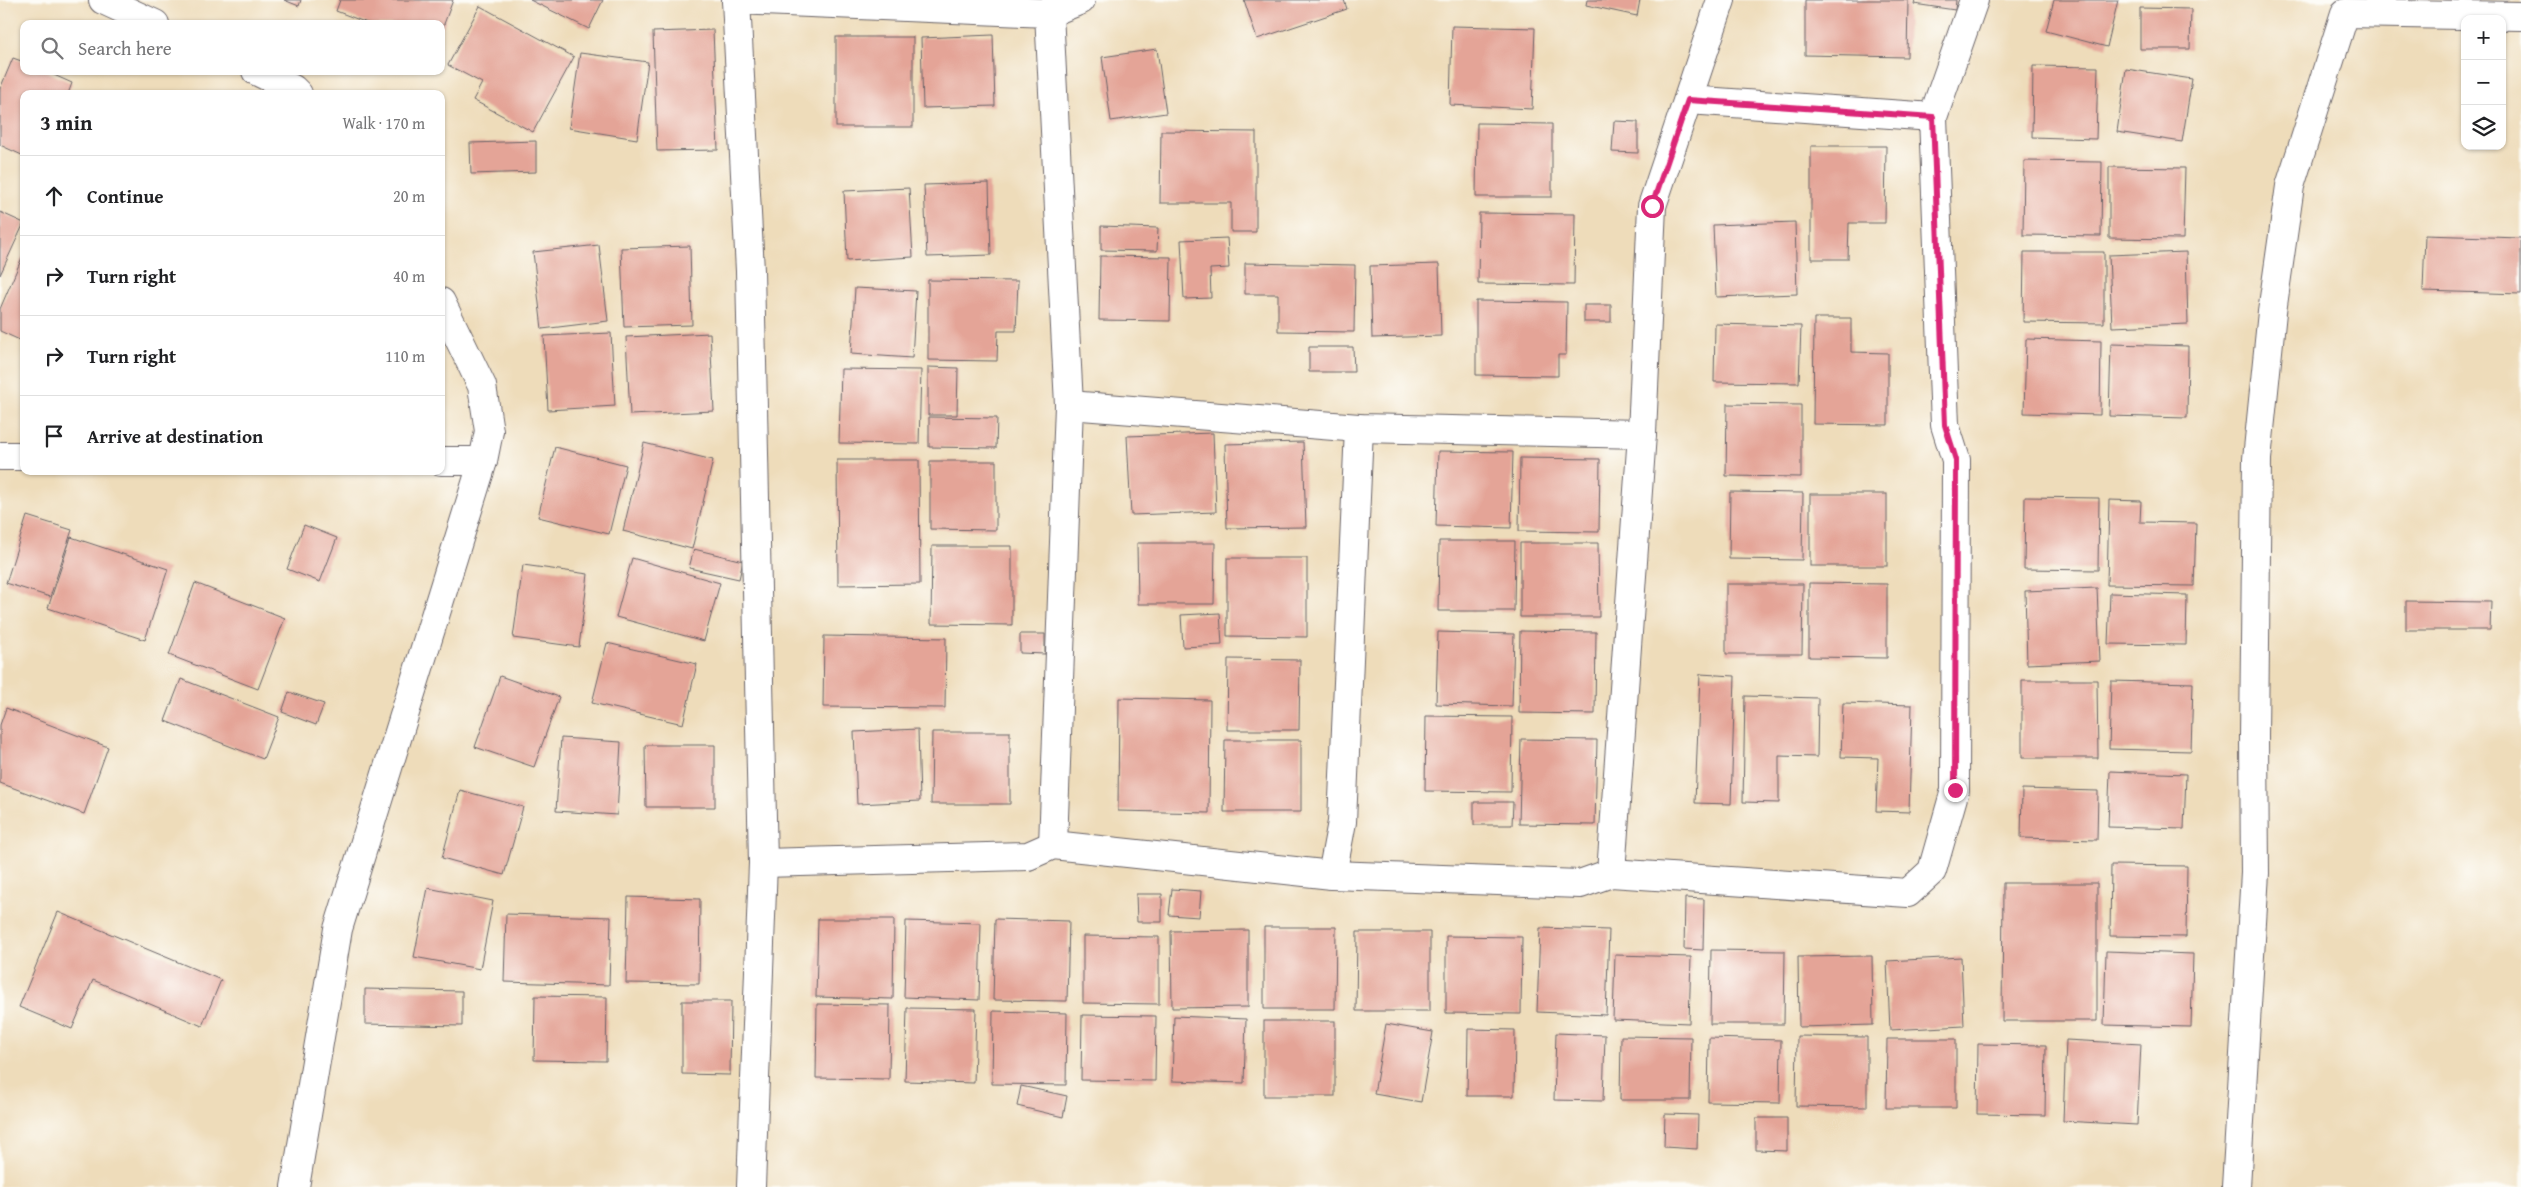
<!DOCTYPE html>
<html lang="en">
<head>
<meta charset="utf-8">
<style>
  :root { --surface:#fff; --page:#f2f2f2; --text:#202124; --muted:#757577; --line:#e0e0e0 }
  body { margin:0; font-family:"Gentium Book Plus",serif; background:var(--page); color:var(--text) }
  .controls { position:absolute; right:15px; top:15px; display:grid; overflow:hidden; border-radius:10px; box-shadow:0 1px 4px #0004 }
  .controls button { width:45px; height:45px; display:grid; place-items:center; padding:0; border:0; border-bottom:1px solid var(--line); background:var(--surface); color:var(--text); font:25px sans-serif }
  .stop { position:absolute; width:15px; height:15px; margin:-11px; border:4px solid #db2777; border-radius:50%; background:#fff }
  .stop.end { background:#db2777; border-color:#fff; box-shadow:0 1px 5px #0008 }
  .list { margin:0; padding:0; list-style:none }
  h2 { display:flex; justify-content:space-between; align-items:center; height:65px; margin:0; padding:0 20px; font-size:21px }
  h2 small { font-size:16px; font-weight:400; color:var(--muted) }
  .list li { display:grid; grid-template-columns:32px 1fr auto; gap:15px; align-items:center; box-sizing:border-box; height:80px; padding:0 20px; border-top:1px solid var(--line) }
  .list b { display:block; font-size:19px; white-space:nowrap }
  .list em { font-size:16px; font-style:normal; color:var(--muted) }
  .icon { flex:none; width:28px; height:28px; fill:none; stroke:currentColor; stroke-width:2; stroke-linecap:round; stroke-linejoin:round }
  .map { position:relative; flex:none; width:2521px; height:1187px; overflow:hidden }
  .search { position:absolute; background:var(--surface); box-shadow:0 1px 4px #0004; left:20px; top:20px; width:425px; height:55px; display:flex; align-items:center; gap:12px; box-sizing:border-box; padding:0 18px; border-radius:10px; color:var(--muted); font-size:19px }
  .panel { position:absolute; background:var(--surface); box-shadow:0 1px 4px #0004; left:20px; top:90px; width:425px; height:385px; border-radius:10px }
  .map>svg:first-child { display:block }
  .building { fill:#e4a497 }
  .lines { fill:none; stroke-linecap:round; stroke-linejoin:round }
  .minor-casing { stroke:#696367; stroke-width:30 }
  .minor { stroke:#fff; stroke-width:28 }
  .route { stroke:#db2777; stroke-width:6 }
</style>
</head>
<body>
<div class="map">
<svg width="2521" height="1187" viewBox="0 0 2521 1187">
  <rect width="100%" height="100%" fill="#fdfcf7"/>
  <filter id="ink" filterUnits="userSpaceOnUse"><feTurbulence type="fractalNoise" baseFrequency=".02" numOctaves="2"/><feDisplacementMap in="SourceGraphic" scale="10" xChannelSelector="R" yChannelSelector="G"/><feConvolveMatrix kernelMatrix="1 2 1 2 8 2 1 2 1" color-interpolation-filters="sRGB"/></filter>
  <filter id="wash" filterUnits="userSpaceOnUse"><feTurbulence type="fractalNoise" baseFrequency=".0096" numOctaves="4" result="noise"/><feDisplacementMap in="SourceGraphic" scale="20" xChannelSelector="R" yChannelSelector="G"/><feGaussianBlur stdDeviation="1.12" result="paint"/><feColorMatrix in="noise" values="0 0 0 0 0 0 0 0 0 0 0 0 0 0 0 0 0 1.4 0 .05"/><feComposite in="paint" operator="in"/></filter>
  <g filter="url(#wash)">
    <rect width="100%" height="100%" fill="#eedcba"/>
    <g id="blocks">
      <g class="building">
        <path d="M284,0H301L299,6Z"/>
        <path d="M340,0H453L441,32V24H370L336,11Z"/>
        <path d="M530,0H603L589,29Z"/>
        <path d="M1244,0H1344L1347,9L1257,39Z"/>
        <path d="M1587,0H1640L1637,16L1586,5Z"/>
        <path d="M1805,0H1908L1907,57L1805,55Z"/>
        <path d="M1915,0H1956L1955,10L1914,4Z"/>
        <path d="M2054,0H2118L2107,47L2046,31Z"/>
        <path d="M480,6L574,57L533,132L473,100L482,83L448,65Z"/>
        <path d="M2140,8L2191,9L2190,49H2140Z"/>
        <path d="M1452,26L1535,28L1532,109L1450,105Z"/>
        <path d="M713,30L718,150L657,151L653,32Z"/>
        <path d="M993,35L995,106L923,108L921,38Z"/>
        <rect x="836" y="37" width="77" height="90"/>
        <path d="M1157,49L1166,113L1111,121L1102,57Z"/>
        <path d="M580,53L648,62L637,139L569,128Z"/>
        <path d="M13,58L24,62V71H45L72,83L68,94H24V156L0,145V89Z"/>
        <path d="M2033,66L2098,67L2096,139L2032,137Z"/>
        <path d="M2126,69L2192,79L2182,142L2117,132Z"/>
        <path d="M1614,121L1638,122V153L1612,152Z"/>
        <path d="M1477,123L1552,124V197H1476Z"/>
        <path d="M1161,131L1256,132V232H1231V203H1160Z"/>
        <path d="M536,141V172L471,174L470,143Z"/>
        <path d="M1811,146H1886L1885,223H1849L1848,259H1811Z"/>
        <path d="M2024,161L2102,162L2101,236L2023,235Z"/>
        <path d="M2109,167L2185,168L2183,239L2109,238Z"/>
        <path d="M989,183L991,255L927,257L924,185Z"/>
        <path d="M909,188L913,257L847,261L844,191Z"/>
        <path d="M0,212L24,223L0,275Z"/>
        <path d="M1479,213L1575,214L1574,285L1478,284Z"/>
        <path d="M1795,222L1797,294L1716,297L1713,225Z"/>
        <path d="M1101,226L1158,228L1157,251L1101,250Z"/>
        <path d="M2425,235L2521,238V294L2423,291Z"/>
        <path d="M1227,238L1229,268L1210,269L1211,298L1184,299L1181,240Z"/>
        <path d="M599,245L608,321L542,329L533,252Z"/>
        <path d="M690,246L692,325L624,327L621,248Z"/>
        <path d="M2024,252H2104V323L2023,322Z"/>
        <path d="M2186,252L2188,324L2112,327L2109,255Z"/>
        <path d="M24,253V342L0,331V309Z"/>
        <path d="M1100,256L1171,257L1170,321L1099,320Z"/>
        <path d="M1245,263L1355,265L1354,332L1278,331V294H1245Z"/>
        <path d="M1439,264L1441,336L1372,338L1370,266Z"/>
        <path d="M928,280L1018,281L1016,331H998L997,361L928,360Z"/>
        <path d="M855,288L916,291L912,358L851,354Z"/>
        <path d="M1476,301L1567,302L1566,355H1558V376L1476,375Z"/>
        <rect x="1584" y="305" width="27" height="17"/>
        <path d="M1814,318H1851V352L1888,353V425L1813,424Z"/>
        <path d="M1715,324L1801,326L1799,383L1714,382Z"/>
        <path d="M611,333L615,406L548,410L544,336Z"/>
        <path d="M710,333L714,411L630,415L626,337Z"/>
        <path d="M2026,339L2101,341L2100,415L2024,413Z"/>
        <path d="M2111,344L2188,346L2187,418L2109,416Z"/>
        <path d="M1309,347H1353L1354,372H1309Z"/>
        <path d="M928,367L958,368L957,415H928Z"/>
        <path d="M841,369L921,370L919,444L839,443Z"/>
        <path d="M1727,404L1801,405V477L1726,476Z"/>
        <path d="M929,417L997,418L996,448L929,447Z"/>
        <path d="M1213,433L1216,512L1131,515L1127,436Z"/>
        <path d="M1303,442L1306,527L1227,528L1225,444Z"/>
        <path d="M644,443L713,460L692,549L623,531Z"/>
        <path d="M555,447L626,465L609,534L538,517Z"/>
        <path d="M1438,451L1513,452L1511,528L1436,526Z"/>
        <path d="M1520,458L1600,459L1599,532L1519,531Z"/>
        <path d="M837,460H919L920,584L838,585Z"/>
        <path d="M930,461H996V530L930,529Z"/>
        <path d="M1730,492L1803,493L1802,560L1729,559Z"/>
        <rect x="1810" y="494" width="77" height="72"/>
        <path d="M2025,497L2099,498L2098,570L2024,569Z"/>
        <path d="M2109,500L2141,501L2140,522L2196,523L2194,586L2107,585Z"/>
        <path d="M27,516L72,530L50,597L6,583Z"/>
        <path d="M304,525L337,538L320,582L287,569Z"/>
        <path d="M71,537L168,569L145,640L48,608Z"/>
        <path d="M1439,541H1515L1514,611H1438Z"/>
        <path d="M1137,543H1215L1214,604H1138Z"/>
        <path d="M1520,543H1598L1599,617H1520Z"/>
        <path d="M932,546H1012V625L931,624Z"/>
        <path d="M694,549L743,561L739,579L689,568Z"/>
        <path d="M632,558L720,583L704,641L616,617Z"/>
        <path d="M1227,558H1307V637L1227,636Z"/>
        <path d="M523,565L588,574L579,647L513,638Z"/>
        <path d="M195,583L285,618L258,689L169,655Z"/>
        <path d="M1809,583L1887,584V658L1809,657Z"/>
        <path d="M1726,584H1803L1802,654H1726Z"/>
        <path d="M2097,588L2100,661L2027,664L2025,591Z"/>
        <path d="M2110,593L2187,595L2186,645L2108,644Z"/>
        <path d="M2406,601L2491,602L2490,630H2406Z"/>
        <path d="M1220,613L1222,645L1183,647L1181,615Z"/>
        <path d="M1520,631L1596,632L1595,714L1519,713Z"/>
        <path d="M1438,632L1514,634L1512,706L1436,704Z"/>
        <path d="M1020,634H1045V654L1020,653Z"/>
        <path d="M824,636L946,638L945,708L823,707Z"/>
        <path d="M607,643L697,664L683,724L592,703Z"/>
        <path d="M1228,659L1300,660L1299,730H1227Z"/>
        <path d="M1700,674L1735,676L1731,804L1695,803Z"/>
        <path d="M500,676L559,697L534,767L475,747Z"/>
        <path d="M181,679L279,717L263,759L165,721Z"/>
        <path d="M2022,680H2097L2098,758H2022Z"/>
        <path d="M2111,681L2193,683L2191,751L2109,749Z"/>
        <path d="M289,692L324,704L316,725L282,712Z"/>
        <path d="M1745,696L1818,698L1817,757L1779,756V803L1743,802Z"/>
        <path d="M1119,698L1210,700L1209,813L1118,811Z"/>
        <path d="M1843,703L1912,705L1909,812L1876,811L1878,758L1841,757Z"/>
        <path d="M6,708L108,747L84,814L0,783V725Z"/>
        <path d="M1426,716L1512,717L1511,792L1425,791Z"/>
        <path d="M918,729L920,801L857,804L854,732Z"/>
        <path d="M932,732H1010V804H931Z"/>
        <path d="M561,738L621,742L617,815L556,811Z"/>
        <path d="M1521,739L1597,740L1595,825L1519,824Z"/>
        <path d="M1225,740H1301V812H1224Z"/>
        <path d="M645,745H715V807H646Z"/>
        <path d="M2110,771L2186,774L2184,829L2108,827Z"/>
        <path d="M2022,789L2098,791L2097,840L2021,838Z"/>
        <path d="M460,790L523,807L504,875L442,858Z"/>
        <path d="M1474,802H1513L1512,825H1474Z"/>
        <path d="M2111,865L2187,866L2186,937L2110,936Z"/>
        <path d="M2003,883H2097V1021H2002Z"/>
        <path d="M428,888L493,901L480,969L414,957Z"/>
        <path d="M1172,889L1201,891L1199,917L1169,915Z"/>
        <path d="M1136,894H1162V922H1137Z"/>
        <path d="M628,897L700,899L699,984L626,983Z"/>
        <path d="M1685,898L1704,899L1703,950L1684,949Z"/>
        <path d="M58,912L221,980L202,1026L93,980L72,1029L19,1007Z"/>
        <path d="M506,914L611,917L609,985L504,982Z"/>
        <path d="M818,919H894L893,999L816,997Z"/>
        <path d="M995,919L1069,921L1067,1001L993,1000Z"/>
        <path d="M906,921L981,923L979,1000L904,997Z"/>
        <path d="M1264,927H1336L1335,1009H1264Z"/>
        <path d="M1540,928L1609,930L1606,1015L1537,1012Z"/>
        <path d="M1248,930V1007L1172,1008L1171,931Z"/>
        <path d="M1357,932H1430V1011H1356Z"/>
        <path d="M1083,936L1159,937V1004L1083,1003Z"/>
        <path d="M1446,936L1522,937L1521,1014L1446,1013Z"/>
        <path d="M1711,950L1785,951L1784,1024H1710Z"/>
        <path d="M2106,951L2193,954L2191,1027L2104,1025Z"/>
        <path d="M1615,955L1691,957L1689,1023L1613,1020Z"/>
        <path d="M1872,956L1873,1025L1799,1027L1798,957Z"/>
        <path d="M1961,957L1964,1026L1890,1030L1887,961Z"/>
        <path d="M365,989L462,991V1026L365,1024Z"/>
        <path d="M535,996L607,997L606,1061L534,1060Z"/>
        <path d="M682,1001H731L730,1075L682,1074Z"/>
        <path d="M817,1004L890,1005L889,1079L816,1078Z"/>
        <path d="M907,1008L976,1009L974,1083L905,1081Z"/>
        <path d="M993,1011L1067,1013L1066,1085L992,1084Z"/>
        <path d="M1082,1015L1156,1016L1155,1081L1081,1080Z"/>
        <path d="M1174,1016L1246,1019L1244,1083L1172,1081Z"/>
        <rect x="1264" y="1021" width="71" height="75"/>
        <path d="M1386,1024L1433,1032L1421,1102L1374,1094Z"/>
        <path d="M1468,1029L1515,1030L1514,1096H1467Z"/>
        <path d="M1556,1033L1605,1035L1603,1101L1554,1100Z"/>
        <path d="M1621,1036L1691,1037L1690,1100H1620Z"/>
        <path d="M1797,1036L1867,1037V1107L1796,1106Z"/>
        <path d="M1709,1038L1781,1040L1780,1103L1708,1102Z"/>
        <path d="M1887,1039H1956V1108H1886Z"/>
        <path d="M2066,1040L2141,1044L2137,1125L2063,1121Z"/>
        <path d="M1978,1044L2046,1045L2045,1115L1977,1114Z"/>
        <path d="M1021,1086L1067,1096L1063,1117L1017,1106Z"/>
        <path d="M1665,1114L1698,1115L1697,1149L1664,1147Z"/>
        <path d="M1756,1118H1787V1151L1756,1150Z"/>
      </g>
    </g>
  </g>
  <g filter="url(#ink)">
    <use href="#blocks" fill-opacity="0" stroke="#696367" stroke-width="1"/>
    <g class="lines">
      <g class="minor-casing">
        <g id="minor">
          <path d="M103,0L155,24"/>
          <path d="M736,0L750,271L763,863L751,1187"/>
          <path d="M736,0L1049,13L1081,0"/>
          <path d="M1049,13L1069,405L1053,845"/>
          <path d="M256,71L293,89L298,94"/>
          <path d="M1688,100L1933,117"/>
          <path d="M1069,405L1359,428L1642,434"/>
          <path d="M0,456H24"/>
          <path d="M441,461H483"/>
          <path d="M763,863L1028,856L1053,845L1332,875L1580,884L1611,873L1908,893L1932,871L1955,790L1956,460L1945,425L1933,117L1974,0"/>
          <path d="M1611,873L1642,434L1652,206L1721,0"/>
          <path d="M1332,875L1342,822L1359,428"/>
          <path d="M295,1187L338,929L483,461L489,431L482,386L441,302"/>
          <path d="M2236,1187L2255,873L2254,736L2257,459L2272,312L2290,186L2345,13L2521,16"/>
        </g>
      </g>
      <use href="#minor" class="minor"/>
    </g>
  </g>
  <g class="lines" filter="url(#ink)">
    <path class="route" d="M1652,206L1688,100L1933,117L1945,425L1956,460L1955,790"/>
  </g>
</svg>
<div class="controls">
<button>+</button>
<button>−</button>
<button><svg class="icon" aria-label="layers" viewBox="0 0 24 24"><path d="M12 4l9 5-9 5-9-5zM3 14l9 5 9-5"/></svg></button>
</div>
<div class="stop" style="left:1652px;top:206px"></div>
<div class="stop end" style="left:1955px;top:790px"></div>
<div class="search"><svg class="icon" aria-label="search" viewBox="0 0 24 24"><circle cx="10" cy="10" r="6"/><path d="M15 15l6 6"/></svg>Search here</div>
<section class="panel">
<h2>3 min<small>Walk · 170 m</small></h2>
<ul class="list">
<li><svg class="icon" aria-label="ahead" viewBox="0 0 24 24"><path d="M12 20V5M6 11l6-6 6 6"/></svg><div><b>Continue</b></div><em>20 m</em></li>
<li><svg class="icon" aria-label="right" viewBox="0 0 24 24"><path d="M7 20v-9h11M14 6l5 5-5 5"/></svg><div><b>Turn right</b></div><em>40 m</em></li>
<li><svg class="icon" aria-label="right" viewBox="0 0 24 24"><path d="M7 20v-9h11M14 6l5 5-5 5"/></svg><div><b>Turn right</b></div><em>110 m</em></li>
<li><svg class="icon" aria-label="arrive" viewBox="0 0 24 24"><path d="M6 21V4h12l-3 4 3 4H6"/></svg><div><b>Arrive at destination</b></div></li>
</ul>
</section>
</div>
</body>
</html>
